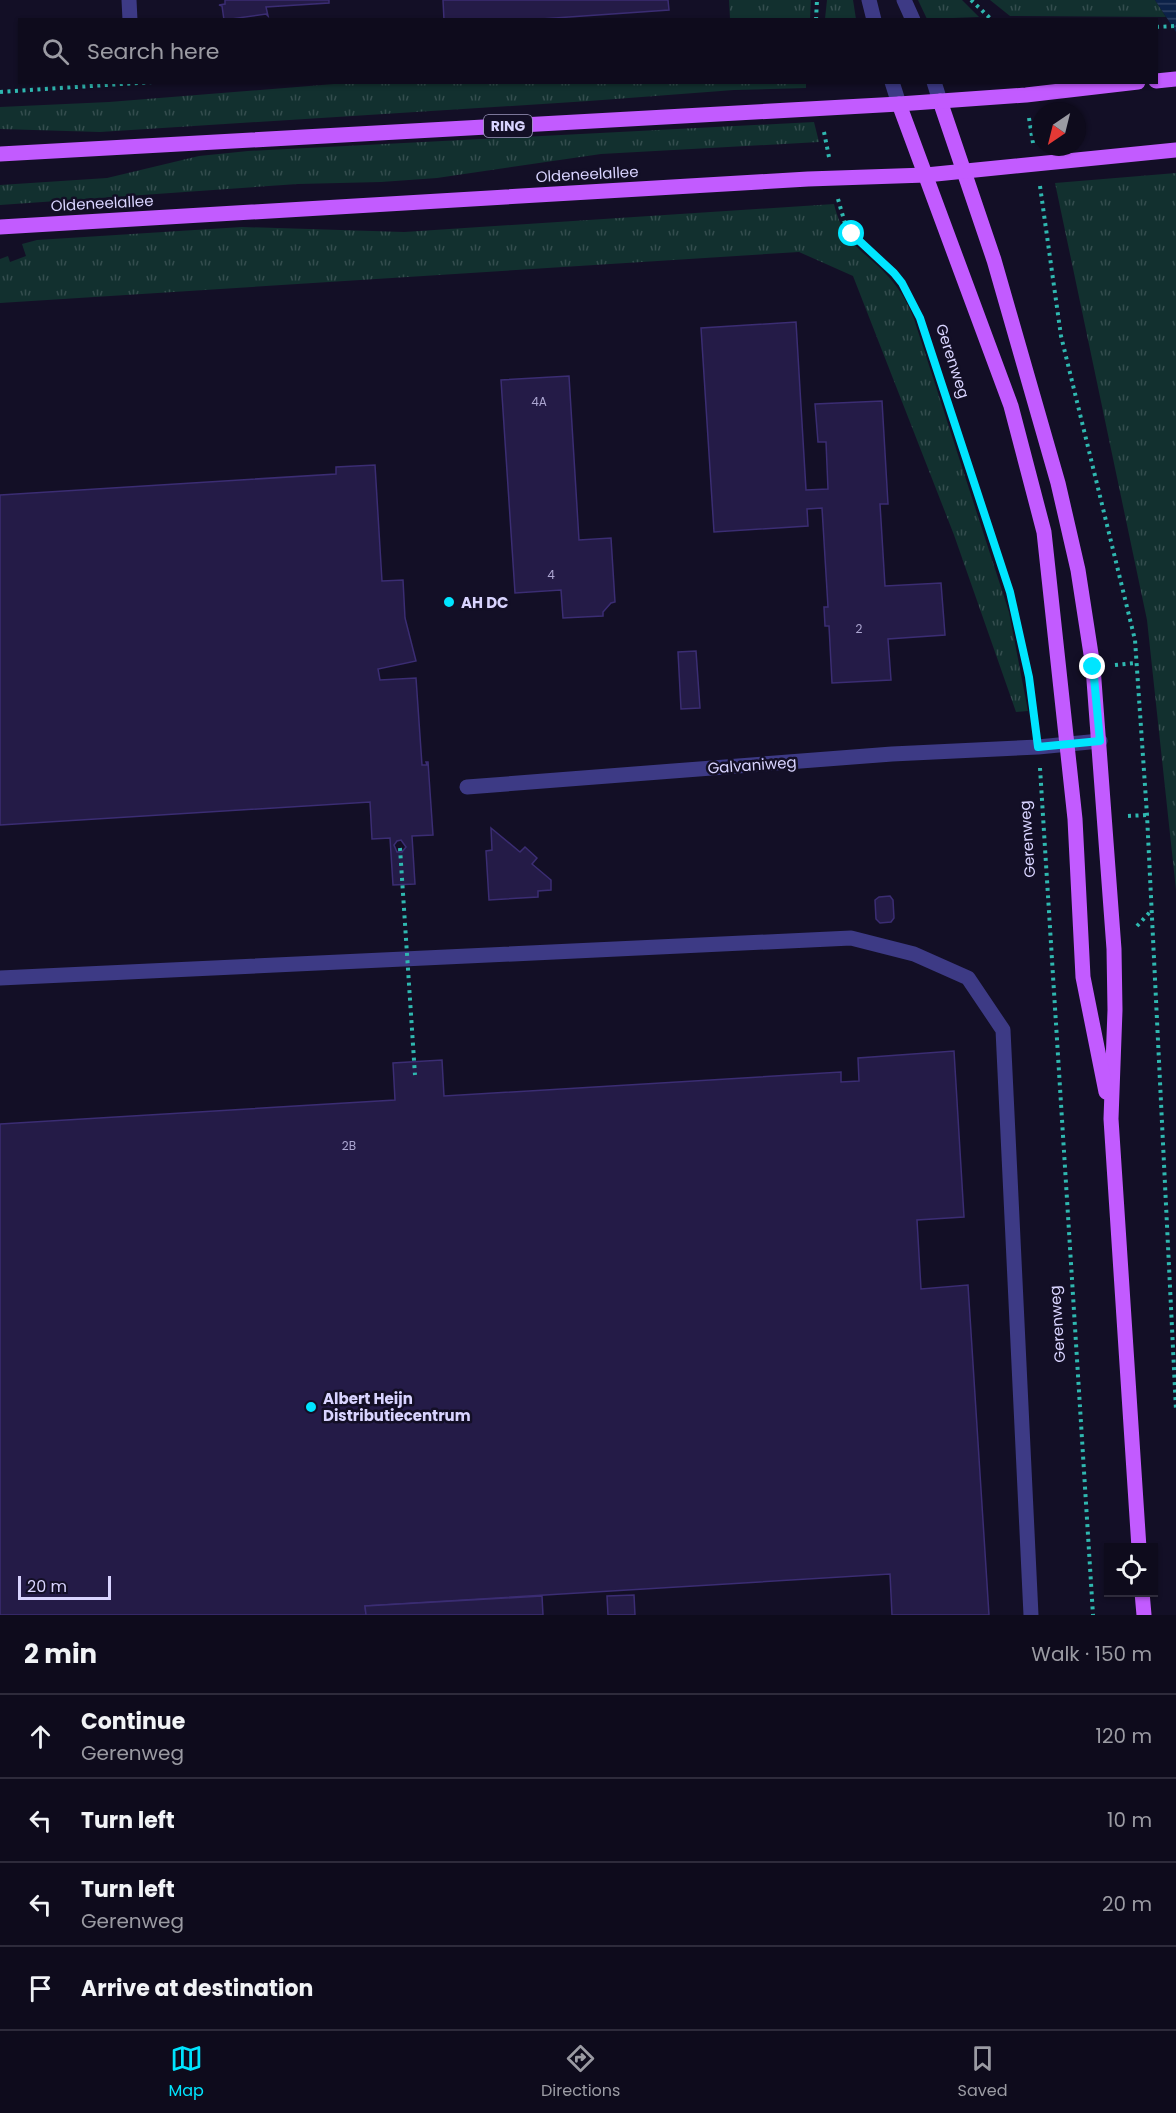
<!DOCTYPE html>
<html lang="en">
<head>
<meta charset="utf-8">
<style>
  :root { --surface:#0e0b1c; --page:#171425; --text:#f1f3f6; --muted:#9b9ba3; --line:#2e2b3b; --accent:#00e5ff }
  body { margin:0; font-family:Poppins,sans-serif; background:var(--page); color:var(--text) }
  .controls { position:absolute; right:18px; bottom:18px; display:grid; overflow:hidden; border-radius:0px; box-shadow:0 2px 4px #0004 }
  .controls button { width:54px; height:54px; display:grid; place-items:center; padding:0; border:0; border-bottom:2px solid var(--line); background:var(--surface); color:var(--text); font:30px sans-serif }
  .compass { position:absolute; left:1032px; top:102px; width:54px; height:54px; border-radius:50%; background:var(--surface); box-shadow:0 2px 4px #0004; rotate:215deg }
  .scale { position:absolute; left:18px; bottom:15px; width:93px; box-sizing:border-box; padding-left:6px; border:3px solid #d9d4ff; border-top:0; font-size:16px; line-height:21px; white-space:nowrap; color:#d9d4ff; -webkit-text-stroke:4px #130f26; paint-order:stroke }
  .stop { position:absolute; width:18px; height:18px; margin:-14px; border:4px solid #00e5ff; border-radius:50%; background:#fff }
  .stop.end { background:#00e5ff; border-color:#fff; box-shadow:0 2px 6px #0008 }
  .list { margin:0; padding:0; list-style:none }
  h2 { display:flex; justify-content:space-between; align-items:center; height:78px; margin:0; padding:0 24px; font-size:26px }
  h2 small { font-size:20px; font-weight:400; color:var(--muted) }
  .list li { display:grid; grid-template-columns:39px 1fr auto; gap:18px; align-items:center; box-sizing:border-box; height:84px; padding:0 24px; border-top:2px solid var(--line) }
  .list b { display:block; font-size:22px; white-space:nowrap }
  .list p { margin:0; font-size:20px; white-space:nowrap; color:var(--muted) }
  .list em { font-size:20px; font-style:normal; color:var(--muted) }
  .icon { flex:none; width:33px; height:33px; fill:none; stroke:currentColor; stroke-width:2; stroke-linecap:round; stroke-linejoin:round }
  .map { position:relative; flex:none; width:1176px; height:1615px; overflow:hidden }
  .search { position:absolute; background:var(--surface); box-shadow:0 2px 4px #0004; left:18px; right:18px; top:18px; height:66px; display:flex; align-items:center; gap:15px; box-sizing:border-box; padding:0 21px; border-radius:0px; color:var(--muted); font-size:22px }
  .sheet { height:414px; background:var(--surface) }
  nav { display:flex; justify-content:space-around; align-items:center; box-sizing:border-box; height:84px; border-top:2px solid var(--line); background:var(--surface); font-size:16px; color:var(--muted) }
  nav a { display:grid; justify-items:center; gap:3px }
  nav .on { color:var(--accent) }
  .map>svg:first-child { display:block }
  .grass { fill:url(#grass-tufts) }
  .water { fill:url(#water-rules) }
  .building { fill:#241b47; stroke:#3b2d73; stroke-width:1.5; fill-rule:evenodd }
  .lines { fill:none; stroke-linecap:round; stroke-linejoin:round }
  .path { stroke:#2fb8b0; stroke-width:4; stroke-dasharray:3 4.5; stroke-linecap:butt }
  .minor { stroke:#3d3a85; stroke-width:15 }
  .major { stroke:#c25bff; stroke-width:15 }
  .path-bridge { stroke:#2fb8b0; stroke-width:4; stroke-dasharray:3 4.5; stroke-linecap:butt }
  .route { stroke:#00e5ff; stroke-width:8 }
  .poi-dot { fill:#00e5ff; stroke:#130f26; stroke-width:2 }
  .labels { text-anchor:middle; dominant-baseline:central; stroke-width:5; stroke-linejoin:round; paint-order:stroke }
  .number-label { font-size:12px; fill:#aca6d1 }
  .shield { fill:#130f26; stroke:#9e99be; stroke-width:1.5 }
  .shield-label { font-size:14px; font-weight:bold; fill:#d9d4ff }
  .street-label { font-size:15px; fill:#d9d4ff; stroke:#130f26 }
  .poi-label { font-size:15px; font-weight:bold; fill:#d9d4ff; stroke:#130f26; text-anchor:start }
</style>
</head>
<body>
<div class="map">
<svg width="1176" height="1615" viewBox="0 0 1176 1615">
  <defs>
    <pattern id="grass-tufts" width="24" height="20" patternUnits="userSpaceOnUse" patternTransform="scale(1.5)"><rect width="24" height="20" fill="#12302f"/><path d="M3 7l-1-3M5 7V3M7 7l1-3M15 17l-1-3M17 17v-4M19 17l1-3" fill="none" stroke="#344d4e"/></pattern>
    <pattern id="water-rules" width="6" height="5" patternUnits="userSpaceOnUse" patternTransform="scale(1.5)"><rect width="6" height="5" fill="#0c2248"/><path d="M0 2.5h6" fill="none" stroke="#2f4163"/></pattern>
  </defs>
  <rect width="100%" height="100%" fill="#130f26"/>
  <g class="grass">
    <path d="M729,0H811L810,19H730Z"/>
    <path d="M827,0H853L856,19H825Z"/>
    <path d="M918,0H962L979,17L927,19Z"/>
    <path d="M990,0H1155L1166,17L1010,16Z"/>
    <path d="M346,83L806,82V88L734,90L589,101L100,132L0,129V107L109,102Z"/>
    <path d="M814,122L819,142L601,154L437,178L381,182L298,184L0,205V185L107,178L199,156L248,151Z"/>
    <path d="M1176,173V890L1147,620L1055,183Z"/>
    <path d="M834,204C845,249 868,251 893,282C902,293 909,306 914,319L1009,612L1028,711L1016,712L954,535L853,276L799,252L0,303V259L8,256L10,262L26,256L22,244L37,240L242,227L404,232Z"/>
  </g>
  <path class="water" d="M1155,0H1176V32Z"/>
  <g class="building">
    <path d="M225,0H329V3L266,7L268,16L266,14L224,20L222,6L219,5L225,4Z"/>
    <path d="M443,0H668L669,10L526,20H444Z"/>
    <path d="M796,322L806,490L828,489L826,442H818L815,404L882,401L888,504H880L885,586L941,583L945,635L888,639L891,680L832,683L829,626H825L824,607H828L822,508L807,509L808,526L714,532L701,328Z"/>
    <path d="M569,376L579,540L611,538L615,602L611,603L603,612V616L563,618L561,590L515,593L501,380Z"/>
    <path d="M375,465L382,581L403,580L405,618L416,661L378,669L380,680L416,678L422,765H427L426,762H428L433,835L412,836L415,884L393,885L390,838L372,839L370,802L0,825V495L336,474V467ZM401,840L406,847L402,852H397L394,845L397,841Z"/>
    <path d="M696,651L700,708L681,709L678,652Z"/>
    <path d="M491,828L520,852L525,847L537,858L532,864L551,880V890L538,891V897L489,900L486,851L492,850Z"/>
    <path d="M890,896L893,900L894,918L891,922L880,923L876,919L875,900L879,897Z"/>
    <path d="M954,1051L964,1217L917,1220L921,1289L968,1285L989,1615H892L890,1574L365,1606L366,1615H0V1124L395,1100L393,1063L442,1060L444,1096L841,1072V1082L859,1081L858,1058Z"/>
    <path d="M634,1595L635,1615H608L607,1596Z"/>
    <path d="M542,1596L543,1615H366L365,1606Z"/>
  </g>
  <g class="lines">
    <g class="path">
      <path d="M971,0L992,20"/>
      <path d="M816,20L817,0"/>
      <path d="M1156,27L1176,26"/>
      <path d="M0,92L152,82"/>
      <path d="M1029,118L1033,143"/>
      <path d="M824,132L829,157"/>
      <path d="M1040,186L1061,336L1135,640L1147,815L1176,1410"/>
      <path d="M838,199L846,227L861,244L894,273L902,283L920,318L1010,592L1029,677L1035,725"/>
      <path d="M1115,665L1135,663"/>
      <path d="M1040,768L1093,1615"/>
      <path d="M1128,816L1147,815"/>
      <path d="M1137,926L1150,912"/>
    </g>
    <g class="minor">
      <path d="M129,0L130,20"/>
      <path d="M869,0L874,20"/>
      <path d="M904,0L913,20"/>
      <path d="M892,82L899,104"/>
      <path d="M934,82L940,101"/>
      <path d="M467,787L892,754L1038,747L1100,741"/>
      <path d="M0,978L851,938L914,954L968,978L1003,1030L1031,1615"/>
    </g>
    <g class="major">
      <path d="M1156,81L1176,79"/>
      <path d="M940,101L994,260L1058,483L1078,570L1093,667L1114,949L1115,1010L1111,1119L1139,1548"/>
      <path d="M899,104L1011,406L1044,532L1075,819L1083,977L1106,1092"/>
      <path d="M0,154L899,104L1026,95L1138,82"/>
      <path d="M0,227L808,179L926,175L1176,150"/>
      <path d="M1142,1592L1144,1615"/>
    </g>
    <path class="path-bridge" d="M400,848L415,1075"/>
  </g>
  <g class="lines">
    <path class="route" d="M852,234L894,273L902,283L920,318L1010,592L1029,677L1038,747L1100,741L1093,667"/>
  </g>
  <g class="poi-dot">
    <circle cx="449" cy="602" r="6"/>
    <circle cx="311" cy="1407" r="6"/>
  </g>
  <g class="labels">
    <g class="number-label">
      <text x="539" y="401">4A</text>
      <text x="551" y="574">4</text>
      <text x="859" y="628">2</text>
      <text x="349" y="1145">2B</text>
    </g>
    <rect class="shield" x="484" y="115" width="48" height="22" rx="4.5"/>
    <g class="shield-label">
      <text x="508" y="126">RING</text>
    </g>
    <g class="street-label">
      <text transform="translate(587 174) rotate(-3)">Oldeneelallee</text>
      <text transform="translate(102 203) rotate(-3)">Oldeneelallee</text>
      <text transform="translate(953 361) rotate(72)">Gerenweg</text>
      <text transform="translate(752 765) rotate(-4)">Galvaniweg</text>
      <text transform="translate(1027 839) rotate(-94)">Gerenweg</text>
      <text transform="translate(1057 1324) rotate(-94)">Gerenweg</text>
    </g>
    <g class="poi-label">
      <text x="461" y="602">AH DC</text>
      <text x="323" y="1398">Albert Heijn<tspan x="323" dy="17">Distributiecentrum</tspan></text>
    </g>
  </g>
</svg>
<div class="controls">
<button><svg class="icon" aria-label="locate" viewBox="0 0 24 24"><circle cx="12" cy="12" r="6"/><path d="M12 2v4M12 18v4M2 12h4M18 12h4"/></svg></button>
</div>
<svg class="compass" viewBox="-18 -18 36 36"><path d="M0-13l5 13h-10z" fill="#e53935"/><path d="M0 13l5-13h-10z" fill="#9b9ba3"/></svg>
<div class="scale">20 m</div>
<div class="stop" style="left:852px;top:234px"></div>
<div class="stop end" style="left:1093px;top:667px"></div>
<div class="search"><svg class="icon" aria-label="search" viewBox="0 0 24 24"><circle cx="10" cy="10" r="6"/><path d="M15 15l6 6"/></svg>Search here</div>
</div>
<section class="sheet">
<h2>2 min<small>Walk · 150 m</small></h2>
<ul class="list">
<li><svg class="icon" aria-label="ahead" viewBox="0 0 24 24"><path d="M12 20V5M6 11l6-6 6 6"/></svg><div><b>Continue</b><p>Gerenweg</p></div><em>120 m</em></li>
<li><svg class="icon" aria-label="left" viewBox="0 0 24 24"><path d="M17 20v-9H6M10 6l-5 5 5 5"/></svg><div><b>Turn left</b></div><em>10 m</em></li>
<li><svg class="icon" aria-label="left" viewBox="0 0 24 24"><path d="M17 20v-9H6M10 6l-5 5 5 5"/></svg><div><b>Turn left</b><p>Gerenweg</p></div><em>20 m</em></li>
<li><svg class="icon" aria-label="arrive" viewBox="0 0 24 24"><path d="M6 21V4h12l-3 4 3 4H6"/></svg><div><b>Arrive at destination</b></div></li>
</ul>
</section>
<nav>
<a class="on"><svg class="icon" aria-label="map" viewBox="0 0 24 24"><path d="M3 6l6-2 6 2 6-2v14l-6 2-6-2-6 2zM9 4v14M15 6v14"/></svg>Map</a>
<a><svg class="icon" aria-label="directions" viewBox="0 0 24 24"><path d="M12 3l9 9-9 9-9-9zM9 14v-3h6M13 9l2 2-2 2"/></svg>Directions</a>
<a><svg class="icon" aria-label="saved" viewBox="0 0 24 24"><path d="M7 4h10v16l-5-4-5 4z"/></svg>Saved</a>
</nav>
</body>
</html>
